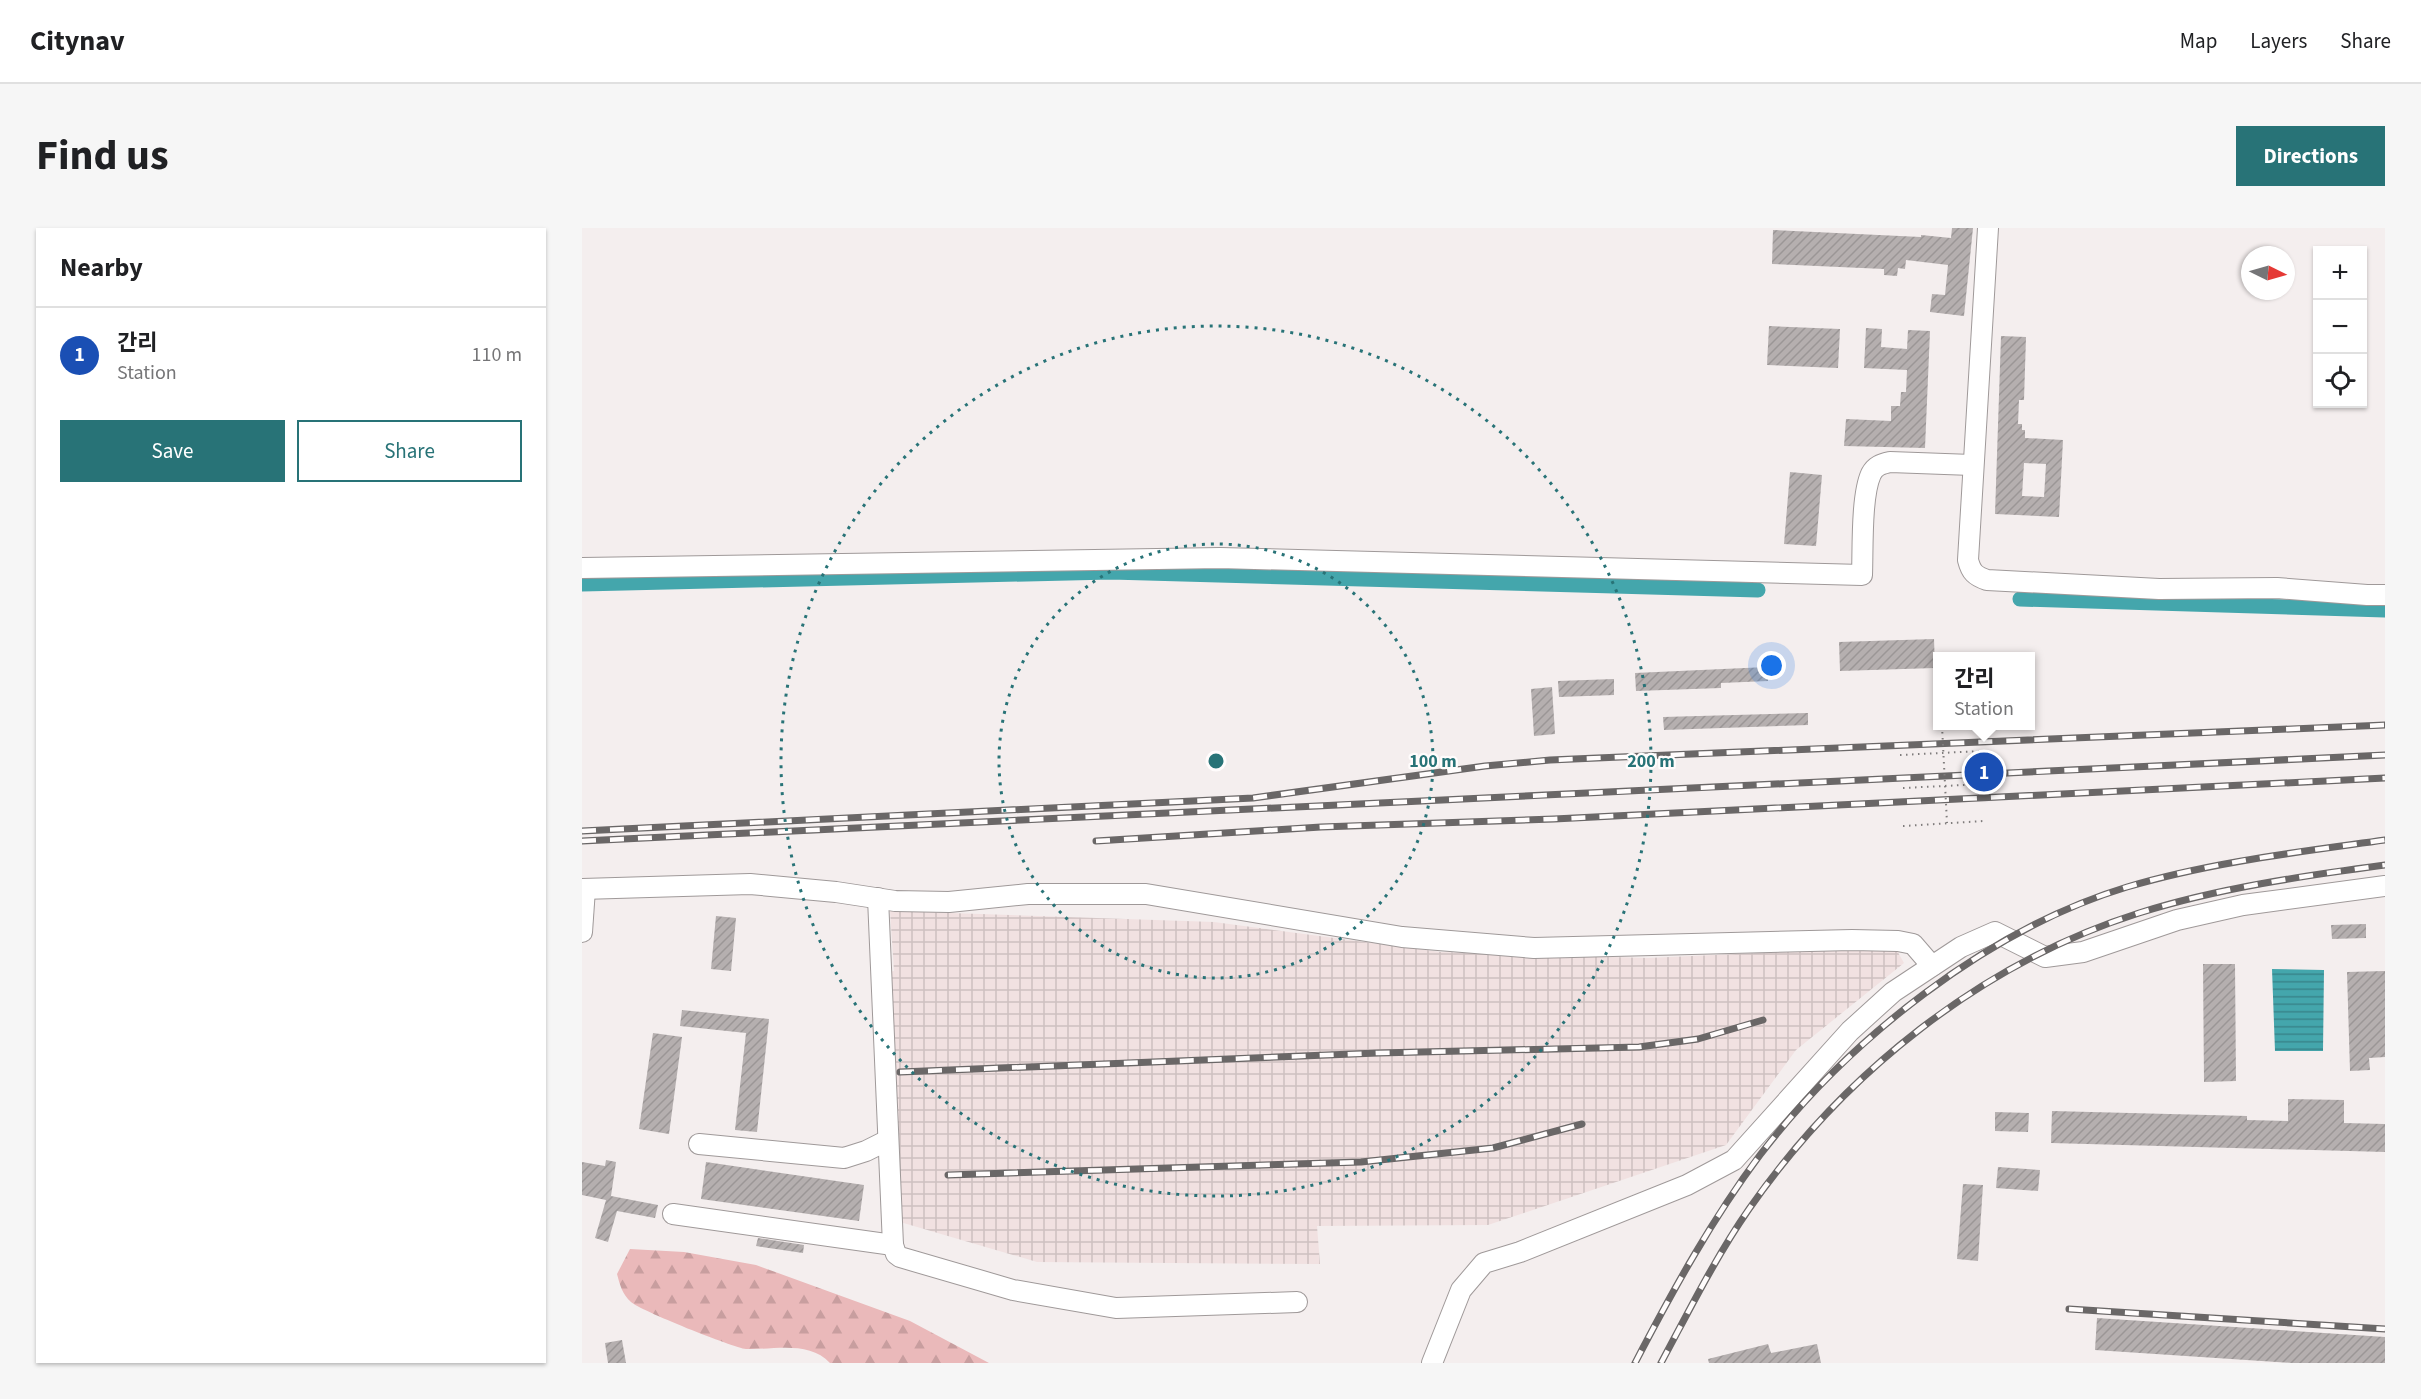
<!DOCTYPE html>
<html lang="en">
<head>
<meta charset="utf-8">
<style>
  :root { --surface:#fff; --page:#f6f6f6; --text:#202124; --muted:#757577; --line:#e0e0e0; --accent:#287377 }
  body { margin:0; font-family:"Source Sans 3","Noto Sans KR",sans-serif; background:var(--page); color:var(--text) }
  .controls { position:absolute; right:18px; top:18px; display:grid; overflow:hidden; border-radius:0px; box-shadow:0 2px 4px #0004 }
  .controls button { width:54px; height:54px; display:grid; place-items:center; padding:0; border:0; border-bottom:2px solid var(--line); background:var(--surface); color:var(--text); font:30px sans-serif }
  .compass { position:absolute; left:1659px; top:18px; width:54px; height:54px; border-radius:50%; background:var(--surface); box-shadow:0 2px 4px #0004; rotate:95deg }
  .you { position:absolute; left:1190px; top:438px; width:21px; height:21px; margin:-15px; border:4px solid #fff; border-radius:50%; background:#1a73e8; box-shadow:0 0 0 9px #1a73e833 }
  .badge { display:grid; place-items:center; width:39px; height:39px; border-radius:50%; background:var(--accent); color:#fff; font-size:20px; font-weight:700 }
  .pin { position:absolute; translate:-50% -50%; border:3px solid #fff; box-shadow:0 2px 6px #0006 }
  .popup { position:absolute; left:1351px; top:424px; width:102px; height:78px; box-sizing:border-box; display:grid; place-content:center; border-radius:0px; background:var(--surface); filter:drop-shadow(0 2px 4px #0005); font-size:20px; white-space:nowrap; color:var(--muted) }
  .popup b { font-size:22px; color:var(--text) }
  .popup::after { content:''; position:absolute; left:50%; top:100%; margin-left:-12px; border:12px solid transparent; border-top-color:var(--surface) }
  .list { margin:0; padding:0; list-style:none }
  h2 { display:flex; justify-content:space-between; align-items:center; height:78px; margin:0; padding:0 24px; font-size:26px }
  h2 small { font-size:20px; font-weight:400; color:var(--muted) }
  .list li { display:grid; grid-template-columns:39px 1fr auto; gap:18px; align-items:center; box-sizing:border-box; height:96px; padding:0 24px; border-top:2px solid var(--line) }
  .list b { display:block; font-size:22px; white-space:nowrap }
  .list p { margin:0; font-size:20px; white-space:nowrap; color:var(--muted) }
  .list em { font-size:20px; font-style:normal; color:var(--muted) }
  .actions { display:flex; gap:12px; padding:18px 24px }
  .actions a { flex:1; padding:14px 0; border:2px solid var(--accent); border-radius:0px; text-align:center; font-size:21px; color:var(--accent) }
  .actions .main { background:var(--accent); color:#fff }
  .icon { flex:none; width:33px; height:33px; fill:none; stroke:currentColor; stroke-width:2; stroke-linecap:round; stroke-linejoin:round }
  .map { position:relative; flex:none; width:1803px; height:1135px; overflow:hidden; border-radius:0px }
  header { display:flex; align-items:center; gap:36px; box-sizing:border-box; height:84px; padding:0 30px; background:var(--surface); border-bottom:2px solid var(--line) }
  header strong { font-size:28px }
  nav { display:flex; gap:33px; margin-inline-start:auto; font-size:21px }
  .intro { display:flex; align-items:center; justify-content:space-between; box-sizing:border-box; height:144px; padding:0 36px }
  h1 { margin:0; font-size:42px }
  .button { padding:15px 27px; border-radius:0px; background:var(--accent); color:#fff; font-size:21px; font-weight:700 }
  main { display:flex; gap:36px; padding:0 36px }
  aside { flex:1; background:var(--surface); border-radius:0px; box-shadow:0 2px 4px #0004 }
  .map>svg:first-child { display:block }
  .industrial { fill:url(#industrial-grid) }
  .forest { fill:url(#forest-firs) }
  .water { fill:url(#water-rules) }
  .lines { fill:none; stroke-linecap:round; stroke-linejoin:round }
  .canal { stroke:#44a6ac; stroke-width:15 }
  .building { fill:url(#building-hatch); fill-rule:evenodd }
  .minor-casing { stroke:#9f9999; stroke-width:22 }
  .path { stroke:#7f7c7c; stroke-width:2; stroke-dasharray:1.5 4.5; stroke-linecap:butt }
  .minor { stroke:#fff; stroke-width:20 }
  .rail-casing { stroke:#6a6767; stroke-width:7 }
  .rail { stroke:#fffcfc; stroke-width:4.5; stroke-dasharray:14; stroke-linecap:butt }
  .path-bridge { stroke:#7f7c7c; stroke-width:2; stroke-dasharray:1.5 4.5; stroke-linecap:butt }
  .ring { fill:none; stroke:#287377; stroke-width:3; stroke-dasharray:3 6 }
  .centre { fill:#287377; stroke:#fffcfc; stroke-width:3 }
  .ring-label { font-size:18px; text-anchor:middle; font-weight:bold; fill:#287377; stroke:#fffcfc; stroke-width:4.5; stroke-linejoin:round; paint-order:stroke }
</style>
</head>
<body>
<header>
<strong>Citynav</strong>
<nav><a>Map</a><a>Layers</a><a>Share</a></nav>
</header>
<div class="intro"><h1>Find us</h1><a class="button">Directions</a></div>
<main>
<aside>
<h2>Nearby<small></small></h2>
<ul class="list">
<li><span class="badge" style="background:#1a4fb4">1</span><div><b>간리</b><p>Station</p></div><em>110 m</em></li>
</ul>
<div class="actions"><a class="main">Save</a><a>Share</a></div>
</aside>
<div class="map">
<svg width="1803" height="1135" viewBox="0 0 1803 1135">
  <defs>
    <pattern id="industrial-grid" width="8" height="8" patternUnits="userSpaceOnUse" patternTransform="scale(1.5)"><rect width="8" height="8" fill="#f1e1e1"/><path d="M0 4h8M4 0v8" fill="none" stroke="#cec0c0"/></pattern>
    <pattern id="forest-firs" width="22" height="20" patternUnits="userSpaceOnUse" patternTransform="scale(1.5)"><rect width="22" height="20" fill="#eab9ba"/><path d="M5 1l3.5 6h-7zM16 11l3.5 6h-7z" fill="#c89e9f"/></pattern>
    <pattern id="water-rules" width="6" height="5" patternUnits="userSpaceOnUse" patternTransform="scale(1.5)"><rect width="6" height="5" fill="#44a6ac"/><path d="M0 2.5h6" fill="none" stroke="#38868b"/></pattern>
    <pattern id="building-hatch" width="6" height="6" patternUnits="userSpaceOnUse" patternTransform="scale(1.5)"><rect width="6" height="6" fill="#b5afaf"/><path d="M-1 1l2-2M0 6l6-6M5 7l2-2" fill="none" stroke="#9b9696"/></pattern>
  </defs>
  <rect width="100%" height="100%" fill="#f4eeee"/>
  <path class="industrial" d="M308,683L632,694L859,724L1066,730L1313,719L1322,735L1214,822L1144,917L906,997L735,998L738,1036L455,1034L318,994L304,744L312,743Z"/>
  <path class="forest" d="M48,1021L102,1024L174,1037L328,1093L407,1135H248C227,1112 191,1122 164,1121C152,1120 57,1082 49,1074C40,1066 38,1057 35,1046Z"/>
  <path class="water" d="M1690,741L1742,742L1741,823H1693Z"/>
  <g class="lines">
    <g class="canal">
      <path d="M0,356L529,344L1176,362"/>
      <path d="M1438,371L1803,382"/>
    </g>
  </g>
  <g class="building">
    <path d="M1370,0H1391L1382,88L1348,84L1350,66L1363,67L1366,37L1324,32L1323,41L1316,40L1315,48L1302,47V41L1190,36L1191,2L1339,9V7L1369,10Z"/>
    <path d="M1187,98L1258,101L1256,140L1185,137Z"/>
    <path d="M1284,100L1300,101L1299,119L1325,121L1326,102L1348,103L1343,220L1262,218L1264,191L1309,193V178H1318L1319,164H1324L1325,142L1282,140Z"/>
    <path d="M1419,108L1444,109L1442,172H1437L1436,196H1440V202H1443V210L1481,212L1477,289L1413,286ZM1442,235L1464,236L1462,269L1440,268Z"/>
    <path d="M1208,244L1240,247L1234,318L1202,316Z"/>
    <path d="M1352,411L1353,440L1258,443L1257,414Z"/>
    <path d="M1185,439L1186,453L1139,455V460L1054,463L1053,445Z"/>
    <path d="M1032,451V467L977,469L976,453Z"/>
    <path d="M970,459L973,506L952,508L949,461Z"/>
    <path d="M1226,485V497L1082,502L1081,489Z"/>
    <path d="M134,688L154,690L149,743L129,741Z"/>
    <path d="M1784,696V710L1750,711L1749,697Z"/>
    <path d="M1621,736H1653L1654,853L1622,854Z"/>
    <path d="M1803,743V829L1787,830L1788,842L1768,843L1765,744Z"/>
    <path d="M100,782L187,791L175,904L153,902L164,805L98,798Z"/>
    <path d="M71,805L100,809L87,906L57,901Z"/>
    <path d="M1706,871L1762,872V895L1803,896V924L1469,915L1470,883L1665,888V892L1706,893Z"/>
    <path d="M1413,884L1447,885L1446,904L1413,903Z"/>
    <path d="M24,932L34,934L29,968L76,977L73,990L35,983L26,1014L13,1010L24,972L0,967V934L23,938Z"/>
    <path d="M124,934L282,957L277,993L119,971Z"/>
    <path d="M1416,939L1458,942L1456,963L1414,960Z"/>
    <path d="M1381,956L1401,957L1396,1033L1375,1031Z"/>
    <path d="M176,1010L222,1017L221,1025L174,1018Z"/>
    <path d="M1515,1090L1803,1109V1135H1710L1513,1122Z"/>
    <path d="M40,1112L44,1135H26L23,1115Z"/>
    <path d="M1186,1116L1189,1125L1235,1116L1239,1135H1127L1126,1131Z"/>
  </g>
  <g class="lines">
    <g class="minor-casing">
      <g id="minor">
        <path d="M1406,0L1386,332C1389,344 1393,348 1405,352L1577,361L1695,360L1785,367H1803"/>
        <path d="M0,340L638,330L1280,347C1281,322 1279,268 1289,246C1293,238 1299,236 1308,234L1390,237"/>
        <path d="M0,661L168,656L254,664L313,673L367,674L446,666H564L820,709L952,720L1270,712L1316,713L1331,716L1350,738"/>
        <path d="M296,670L311,1017L314,1026L318,1029L431,1062L534,1080L715,1074"/>
        <path d="M0,704L3,661"/>
        <path d="M117,916L262,930L284,923L306,912"/>
        <path d="M91,986L311,1017"/>
        <path d="M850,1135L879,1062L902,1035L938,1024L1105,957L1152,932L1268,803L1311,764L1379,719L1413,704L1463,729L1501,724L1595,692L1661,677L1803,658"/>
      </g>
    </g>
    <g class="path">
      <path d="M1318,527L1400,523"/>
      <path d="M1321,560L1402,556"/>
      <path d="M1321,598L1402,593"/>
    </g>
    <use href="#minor" class="minor"/>
    <g class="rail-casing">
      <g id="rail">
        <path d="M0,603L671,570L903,538L968,532L1803,497"/>
        <path d="M0,613L1803,527"/>
        <path d="M514,613L739,599L972,591L1803,550"/>
        <path d="M318,844L796,825L1057,819L1116,811L1181,792"/>
        <path d="M366,947L779,934L911,920L1000,896"/>
        <path d="M1487,1081L1803,1101"/>
        <path d="M1053,1135C1090,1064 1130,991 1178,927C1266,812 1406,701 1545,659C1629,634 1717,624 1803,612"/>
        <path d="M1079,1135C1107,1083 1133,1030 1167,981C1261,846 1399,735 1557,685C1636,660 1721,648 1803,637"/>
      </g>
    </g>
    <use href="#rail" class="rail"/>
    <path class="path-bridge" d="M1360,498L1365,595"/>
  </g>
  <g class="ring">
    <circle cx="634" cy="533" r="217"/>
    <circle cx="634" cy="533" r="435"/>
  </g>
  <circle cx="634" cy="533" r="9" class="centre"/>
  <g class="ring-label">
    <text x="851" y="539">100 m</text>
    <text x="1069" y="539">200 m</text>
  </g>
</svg>
<div class="controls">
<button>+</button>
<button>−</button>
<button><svg class="icon" aria-label="locate" viewBox="0 0 24 24"><circle cx="12" cy="12" r="6"/><path d="M12 2v4M12 18v4M2 12h4M18 12h4"/></svg></button>
</div>
<svg class="compass" viewBox="-18 -18 36 36"><path d="M0-13l5 13h-10z" fill="#e53935"/><path d="M0 13l5-13h-10z" fill="#757577"/></svg>
<div class="you"></div>
<div class="pin badge" style="left:1402px;top:544px;background:#1a4fb4">1</div>
<div class="popup"><b>간리</b>Station</div>
</div>
</main>
</body>
</html>
